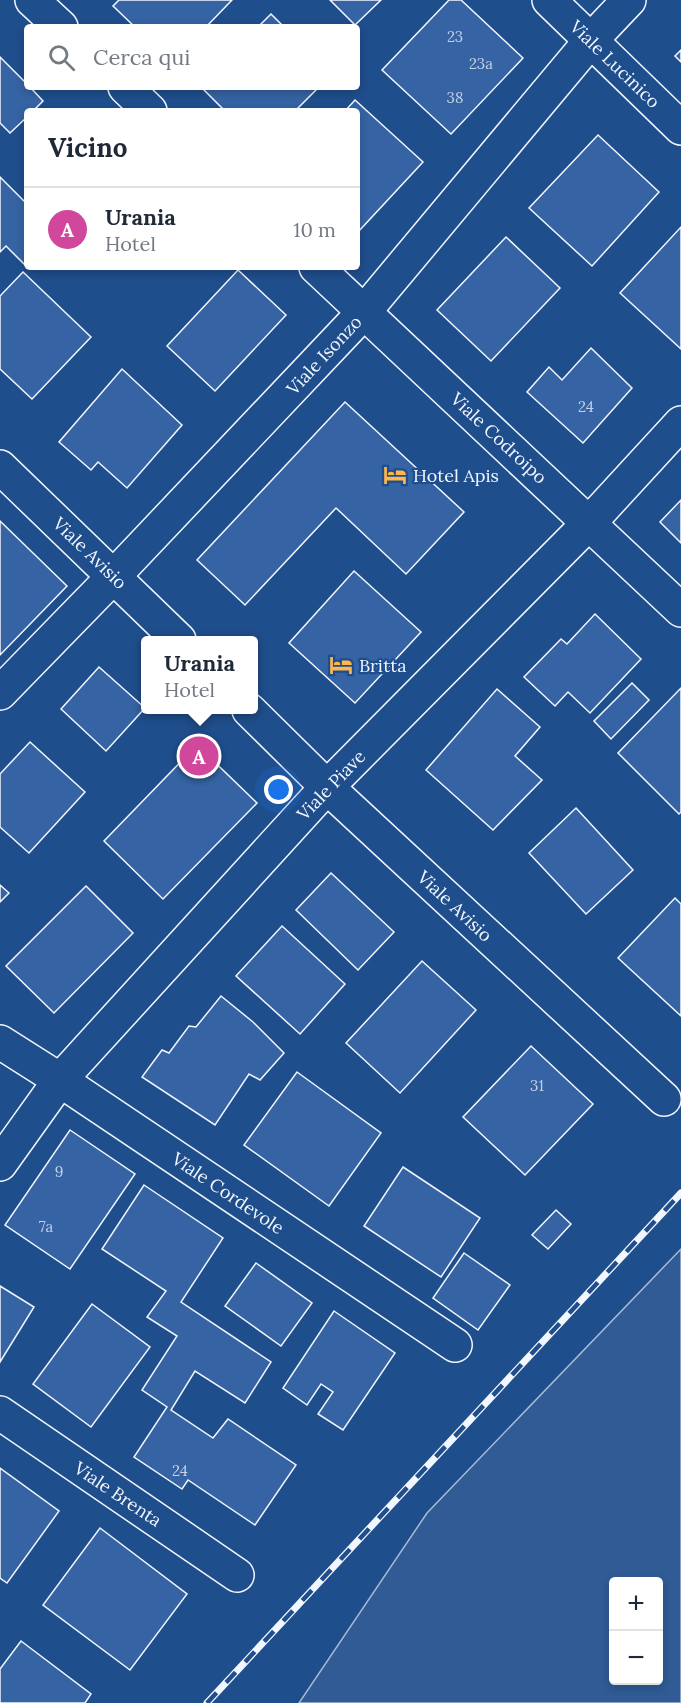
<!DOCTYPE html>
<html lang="it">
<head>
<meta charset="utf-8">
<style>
  :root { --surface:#fff; --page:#f6f6f7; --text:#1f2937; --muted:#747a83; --line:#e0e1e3; --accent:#db2777 }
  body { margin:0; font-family:Lora,serif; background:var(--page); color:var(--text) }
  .controls { position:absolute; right:18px; bottom:18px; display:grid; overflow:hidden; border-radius:6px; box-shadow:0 3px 9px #0003 }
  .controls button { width:54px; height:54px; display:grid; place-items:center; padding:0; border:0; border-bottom:2px solid var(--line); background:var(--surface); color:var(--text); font:30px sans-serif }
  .you { position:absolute; left:279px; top:790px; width:21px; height:21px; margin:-15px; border:4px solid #fff; border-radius:50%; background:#1a73e8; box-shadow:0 0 0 9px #1a73e833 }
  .badge { display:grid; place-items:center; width:39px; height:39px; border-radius:50%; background:var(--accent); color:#fff; font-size:20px; font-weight:700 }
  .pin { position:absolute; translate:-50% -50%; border:3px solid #fff; box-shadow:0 2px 6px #0006 }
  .popup { position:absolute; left:141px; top:636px; width:117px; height:78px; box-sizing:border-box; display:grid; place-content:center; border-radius:6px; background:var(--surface); filter:drop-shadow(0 2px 4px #0005); font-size:20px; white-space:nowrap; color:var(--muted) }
  .popup b { font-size:22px; color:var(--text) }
  .popup::after { content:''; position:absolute; left:50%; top:100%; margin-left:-12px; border:12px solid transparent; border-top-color:var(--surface) }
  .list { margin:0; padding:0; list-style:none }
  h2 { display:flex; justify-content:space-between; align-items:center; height:78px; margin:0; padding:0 24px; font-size:26px }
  h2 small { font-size:20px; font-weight:400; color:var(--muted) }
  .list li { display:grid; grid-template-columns:39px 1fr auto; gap:18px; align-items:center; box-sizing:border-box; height:84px; padding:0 24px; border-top:2px solid var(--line) }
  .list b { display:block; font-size:22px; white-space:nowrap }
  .list p { margin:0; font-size:20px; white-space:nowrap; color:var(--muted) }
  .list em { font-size:20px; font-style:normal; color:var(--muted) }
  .icon { flex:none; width:33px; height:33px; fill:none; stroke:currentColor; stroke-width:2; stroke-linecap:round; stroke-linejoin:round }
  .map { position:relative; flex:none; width:681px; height:1703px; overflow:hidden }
  .search { position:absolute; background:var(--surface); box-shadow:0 3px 9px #0003; left:24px; top:24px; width:336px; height:66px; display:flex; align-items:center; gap:15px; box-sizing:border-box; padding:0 21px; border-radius:6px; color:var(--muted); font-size:22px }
  .panel { position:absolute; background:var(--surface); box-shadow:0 3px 9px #0003; left:24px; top:108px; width:336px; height:162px; border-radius:6px }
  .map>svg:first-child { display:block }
  .built { fill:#305b95; stroke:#a8bbd7; stroke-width:1.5; fill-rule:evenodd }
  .building { fill:#3563a3; stroke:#f2f6ff; stroke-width:1.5 }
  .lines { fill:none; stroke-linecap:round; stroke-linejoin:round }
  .minor-casing { stroke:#f2f6ff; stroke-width:36 }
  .minor { stroke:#1f4e8c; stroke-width:33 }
  .rail-casing { stroke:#f2f6ff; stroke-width:7 }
  .rail { stroke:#1f4e8c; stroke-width:4.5; stroke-dasharray:14; stroke-linecap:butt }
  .labels { text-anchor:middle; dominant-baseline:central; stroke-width:4.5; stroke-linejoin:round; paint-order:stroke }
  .number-label { font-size:15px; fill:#c3d1e8 }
  .street-label { font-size:18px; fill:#f2f6ff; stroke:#1f4e8c }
  .poi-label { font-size:18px; fill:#f2f6ff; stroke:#1f4e8c; text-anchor:start }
</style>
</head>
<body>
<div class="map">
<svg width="681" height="1703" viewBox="0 0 681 1703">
  <rect width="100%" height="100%" fill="#1f4e8c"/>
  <path class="built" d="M681,1249V1703H299L427,1513ZM614,1582H658V1680H614Z"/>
  <g class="building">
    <path d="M119,0H232L206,27H135L113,6Z"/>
    <path d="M330,0H381L355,25Z"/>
    <path d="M449,0H461L523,58L451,134L382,70Z"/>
    <path d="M271,14L284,27H258Z"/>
    <path d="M681,50V62L675,56Z"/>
    <path d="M0,57L27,84V87H30L43,101L33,111H27V117L10,133L0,123Z"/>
    <path d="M201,87H319L295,111H225Z"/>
    <path d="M355,100L423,162L357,233V111H345Z"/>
    <path d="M598,135L659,192L592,266L529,208Z"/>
    <path d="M0,177L27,204V267L6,246L0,252Z"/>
    <path d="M681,227V349L620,293Z"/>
    <path d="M506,237L560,288L491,361L437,310Z"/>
    <path d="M238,270L286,315L215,391L167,346Z"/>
    <path d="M23,272L91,337L32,399L0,369V296Z"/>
    <path d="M591,348L632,388L583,443L527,392L549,367L562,380Z"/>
    <path d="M122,369L182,425L127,488L98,462L91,470L59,442Z"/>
    <path d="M345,402L464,512L406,574L336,508L245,605L197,560Z"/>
    <path d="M681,500V543L660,522Z"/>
    <path d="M0,521L67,586L0,655Z"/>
    <path d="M354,571L421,632L355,703L289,643Z"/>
    <path d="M595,614L641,659L590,713L568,692L555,706L524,677L561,639L567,644Z"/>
    <path d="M99,667L145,708L106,751L61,709Z"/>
    <path d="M632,683L649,700L611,739L594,721Z"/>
    <path d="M681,688V812L679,814L618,753Z"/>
    <path d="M497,689L540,727L515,756L542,780L493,830L426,770Z"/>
    <path d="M30,742L85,792L29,853L0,827V774Z"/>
    <path d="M197,745L257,803L163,899L104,841Z"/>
    <path d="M576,808L633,870L586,914L529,853Z"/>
    <path d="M331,873L394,932L358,970L296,910Z"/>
    <path d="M0,885L9,893L0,902Z"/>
    <path d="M86,886L133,933L54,1013L6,966Z"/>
    <path d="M675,898L681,904V1016L618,958Z"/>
    <path d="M282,926L345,984L300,1034L236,976Z"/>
    <path d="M422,961L476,1010L400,1093L346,1043Z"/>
    <path d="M221,996L253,1022L284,1053L260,1080L249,1074L215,1125L142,1077L162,1050L169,1053L189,1026L196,1027Z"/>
    <path d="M531,1046L593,1104L525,1175L463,1117Z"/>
    <path d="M297,1072L381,1133L329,1206L244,1145Z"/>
    <path d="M70,1130L135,1174L70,1269L5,1225Z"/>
    <path d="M403,1167L480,1218L441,1277L364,1226Z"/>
    <path d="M144,1185L223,1238L181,1302L271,1362L245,1403L195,1371L171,1410L213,1438L228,1419L296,1465L255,1525L188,1480L182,1489L134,1457L167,1407L142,1390L177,1336L147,1317L166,1291L102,1249Z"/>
    <path d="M556,1210L571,1224L548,1249L532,1235Z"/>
    <path d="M464,1253L510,1285L478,1330L433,1298Z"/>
    <path d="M256,1263L312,1303L281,1346L225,1306Z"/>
    <path d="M0,1286L34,1307L0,1362Z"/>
    <path d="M92,1304L150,1347L91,1427L33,1384Z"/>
    <path d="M334,1311L395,1353L343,1430L318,1414L333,1392L321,1384L307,1405L283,1388Z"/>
    <path d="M0,1468L59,1511L7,1583L0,1578Z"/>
    <path d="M100,1528L187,1594L130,1670L43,1605Z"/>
    <path d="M21,1641L91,1694L85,1703H0V1669Z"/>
  </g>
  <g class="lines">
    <g class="minor-casing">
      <g id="minor">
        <path d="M32,0L61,27"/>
        <path d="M549,0L681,128"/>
        <path d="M125,87L150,111"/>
        <path d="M316,267L681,610"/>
        <path d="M0,467L179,640"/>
        <path d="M0,693L114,576L364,312L592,39L629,0"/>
        <path d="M249,710L327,787L664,1099"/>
        <path d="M0,1042L60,1080L455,1345"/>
        <path d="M0,1164L60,1080L327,787L589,523L681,423"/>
        <path d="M0,1413L237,1575"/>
      </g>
    </g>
    <use href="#minor" class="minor"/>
    <g class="rail-casing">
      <path id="rail" d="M207,1703L681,1193"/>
    </g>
    <use href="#rail" class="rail"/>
  </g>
  <defs>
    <g id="hotel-bare" transform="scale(1.8)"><path d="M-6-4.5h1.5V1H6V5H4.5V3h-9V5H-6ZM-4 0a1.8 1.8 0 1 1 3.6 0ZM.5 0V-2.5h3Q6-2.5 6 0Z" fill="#ffb74d" stroke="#1f4e8c" stroke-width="2.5" paint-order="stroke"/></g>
  </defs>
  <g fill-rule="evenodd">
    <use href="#hotel-bare" x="395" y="475"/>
    <use href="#hotel-bare" x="341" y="665"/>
  </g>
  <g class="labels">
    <g class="number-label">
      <text x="455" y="36">23</text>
      <text x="481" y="63">23a</text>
      <text x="455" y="97">38</text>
      <text x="586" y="406">24</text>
      <text x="537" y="1085">31</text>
      <text x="59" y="1171">9</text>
      <text x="46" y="1226">7a</text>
      <text x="180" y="1470">24</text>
    </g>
    <g class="street-label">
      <text transform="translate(615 64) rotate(44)">Viale Lucinico</text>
      <text transform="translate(324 355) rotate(-47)">Viale Isonzo</text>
      <text transform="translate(499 438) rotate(43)">Viale Codroipo</text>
      <text transform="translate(90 553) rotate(44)">Viale Avisio</text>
      <text transform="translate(331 785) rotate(-46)">Viale Piave</text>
      <text transform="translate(455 906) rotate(43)">Viale Avisio</text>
      <text transform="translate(228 1193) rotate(34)">Viale Cordevole</text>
      <text transform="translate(118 1494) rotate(34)">Viale Brenta</text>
    </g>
    <g class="poi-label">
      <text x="413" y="475">Hotel Apis</text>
      <text x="359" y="665">Britta</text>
    </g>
  </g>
</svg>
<div class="controls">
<button>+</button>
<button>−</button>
</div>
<div class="you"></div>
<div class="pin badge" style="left:199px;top:756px;background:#d1479c">A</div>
<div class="popup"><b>Urania</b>Hotel</div>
<div class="search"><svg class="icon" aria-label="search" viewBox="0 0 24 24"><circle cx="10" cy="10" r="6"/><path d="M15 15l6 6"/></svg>Cerca qui</div>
<section class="panel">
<h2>Vicino<small></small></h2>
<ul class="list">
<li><span class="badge" style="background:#d1479c">A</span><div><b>Urania</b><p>Hotel</p></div><em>10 m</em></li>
</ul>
</section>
</div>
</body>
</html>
